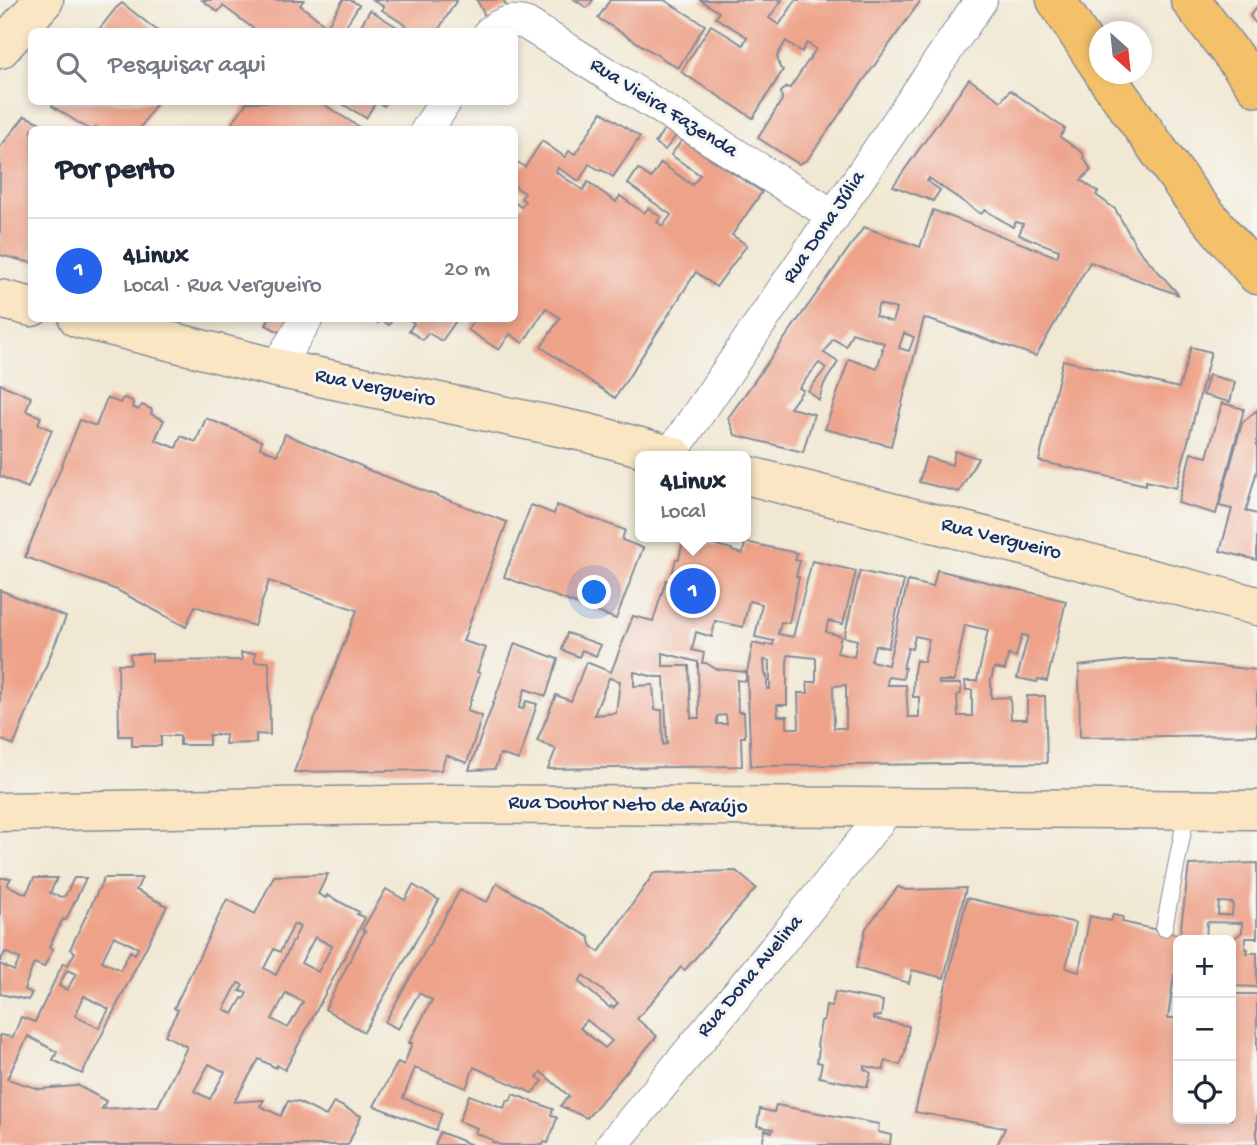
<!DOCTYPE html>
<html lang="pt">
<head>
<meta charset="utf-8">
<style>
  :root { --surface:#fff; --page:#f2f2f3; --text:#1f2937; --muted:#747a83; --line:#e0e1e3; --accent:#2563eb }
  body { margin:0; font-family:"Gochi Hand",sans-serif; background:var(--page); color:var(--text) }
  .controls { position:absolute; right:21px; bottom:21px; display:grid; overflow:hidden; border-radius:10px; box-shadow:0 4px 10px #0003 }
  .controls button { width:63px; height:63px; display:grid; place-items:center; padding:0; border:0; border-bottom:2px solid var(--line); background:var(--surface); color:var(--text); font:35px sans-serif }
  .compass { position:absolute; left:1089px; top:21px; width:63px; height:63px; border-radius:50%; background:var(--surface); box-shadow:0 4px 10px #0003; rotate:153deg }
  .you { position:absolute; left:595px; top:593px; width:24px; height:24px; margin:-18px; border:5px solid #fff; border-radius:50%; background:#1a73e8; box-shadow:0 0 0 10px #1a73e833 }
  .badge { display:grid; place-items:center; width:46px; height:46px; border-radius:50%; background:var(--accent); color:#fff; font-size:23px; font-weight:700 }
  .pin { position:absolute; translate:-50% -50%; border:4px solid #fff; box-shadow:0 2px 7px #0006 }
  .popup { position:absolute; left:635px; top:451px; width:116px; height:91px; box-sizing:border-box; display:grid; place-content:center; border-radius:10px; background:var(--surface); filter:drop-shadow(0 2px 5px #0005); font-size:23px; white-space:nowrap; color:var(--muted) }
  .popup b { font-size:26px; color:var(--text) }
  .popup::after { content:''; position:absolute; left:50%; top:100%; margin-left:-14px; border:14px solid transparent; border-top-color:var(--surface) }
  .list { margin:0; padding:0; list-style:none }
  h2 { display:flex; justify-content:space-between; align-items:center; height:91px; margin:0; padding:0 28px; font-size:30px }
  h2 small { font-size:23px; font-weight:400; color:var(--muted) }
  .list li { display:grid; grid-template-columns:46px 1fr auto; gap:21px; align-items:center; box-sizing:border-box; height:105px; padding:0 28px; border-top:2px solid var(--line) }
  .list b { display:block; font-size:26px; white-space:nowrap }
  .list p { margin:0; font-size:23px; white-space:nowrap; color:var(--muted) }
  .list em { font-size:23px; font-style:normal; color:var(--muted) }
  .icon { flex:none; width:38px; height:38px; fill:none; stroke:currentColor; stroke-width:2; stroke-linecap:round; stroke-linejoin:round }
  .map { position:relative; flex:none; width:1257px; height:1145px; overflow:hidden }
  .search { position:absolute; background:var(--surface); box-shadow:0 4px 10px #0003; left:28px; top:28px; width:490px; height:77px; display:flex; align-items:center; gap:18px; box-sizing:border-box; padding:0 24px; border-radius:10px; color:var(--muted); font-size:26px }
  .panel { position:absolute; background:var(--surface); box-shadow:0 4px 10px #0003; left:28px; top:126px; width:490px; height:196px; border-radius:10px }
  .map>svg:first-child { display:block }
  .building { fill:#eea289; fill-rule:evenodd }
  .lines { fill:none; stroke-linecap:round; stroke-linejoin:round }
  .lane-casing { stroke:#868c98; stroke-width:18 }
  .street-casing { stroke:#868c98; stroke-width:34 }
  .secondary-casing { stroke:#868c98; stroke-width:41 }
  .primary-casing { stroke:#868c98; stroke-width:41 }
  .lane { stroke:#fff; stroke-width:16 }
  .street { stroke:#fff; stroke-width:32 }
  .secondary { stroke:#fbe6c3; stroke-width:38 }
  .primary { stroke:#f4c16a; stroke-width:38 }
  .labels { text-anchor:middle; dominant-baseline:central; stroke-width:6; stroke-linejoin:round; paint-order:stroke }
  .street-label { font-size:21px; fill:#1b2f5e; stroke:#f6f6f2 }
</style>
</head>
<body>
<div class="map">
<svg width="1257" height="1145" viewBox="0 0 1257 1145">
  <rect width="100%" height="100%" fill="#f6f6f2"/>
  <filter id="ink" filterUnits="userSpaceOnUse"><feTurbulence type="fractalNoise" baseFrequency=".0143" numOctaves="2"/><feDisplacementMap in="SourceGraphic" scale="14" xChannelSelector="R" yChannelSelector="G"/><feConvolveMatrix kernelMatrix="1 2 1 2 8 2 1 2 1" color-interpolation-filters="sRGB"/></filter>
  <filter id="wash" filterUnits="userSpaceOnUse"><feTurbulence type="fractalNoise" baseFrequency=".00686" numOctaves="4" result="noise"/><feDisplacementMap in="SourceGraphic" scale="28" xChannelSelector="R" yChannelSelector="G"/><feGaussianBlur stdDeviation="1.57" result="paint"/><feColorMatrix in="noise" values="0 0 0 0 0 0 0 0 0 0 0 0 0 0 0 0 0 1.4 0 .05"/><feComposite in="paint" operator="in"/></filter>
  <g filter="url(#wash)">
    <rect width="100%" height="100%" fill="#f1e8d3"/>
    <g id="blocks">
      <g class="building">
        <path d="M202,0H304L300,5L327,26L343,0H350L359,5L342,32H258L223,6L218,12Z"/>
        <path d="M373,0H457L437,32H416L382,10L384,7Z"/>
        <path d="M477,0H503L507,7L486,18Z"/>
        <path d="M575,0H593L587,8Z"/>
        <path d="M610,0H664L705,25L678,68L598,18Z"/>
        <path d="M700,0H782L769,18L779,25L796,0H921L807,160L799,164L758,138L782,100L781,92L787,87L790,88L816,49L807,43L802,52L786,41L777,56L780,68L783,70L753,118L681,72L711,25L743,45L747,37L716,18L719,12Z"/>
        <path d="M122,3L159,32H97L116,8Z"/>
        <path d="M1257,6V25L1250,16Z"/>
        <path d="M370,10L405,32H357Z"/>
        <path d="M969,79L1001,101L1010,90L1065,129L1060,137L1083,153L1084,158L1091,170L1081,180L1098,192L1096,195L1115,209L1138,249L1179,295L1090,262L1036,356L924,318L891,446L825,429L849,359L877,369L883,349H882L884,343L852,333L846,346L833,339L824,353L838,362L824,384L819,400L808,391L826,368L819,363L799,388L803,390L790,408L814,414L803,452L735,435L728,418L864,227L920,247L933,210L1057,257L1059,250L1019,235L1023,224L1016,222L1013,227L985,210L981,214L929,178L927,181L940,190L933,201L893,186ZM879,304L896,309L892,322L875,316ZM904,333L914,337L909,351L899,348Z"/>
        <path d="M54,102H157L139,130H100L96,127L94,130H90L52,106Z"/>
        <path d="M247,102H320L364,130H235L230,126Z"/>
        <path d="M339,102H387L384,106L376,102L366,118Z"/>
        <path d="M602,112L640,137L613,177L602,170L601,171L589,164L579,181L558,168L556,172L583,190L588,182L616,202L620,196L644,213L648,208L661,217L657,222L663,226L671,215L628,184L638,169L651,178L661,163L692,185L700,175L671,155L682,140L762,192L732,235L747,245L716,287L696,272L615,398L541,347L560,318L546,308L523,343L510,334L499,350L468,330L475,318H514V202L521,207L525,201L521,198L525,193L514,186V166L517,162L525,167L542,141L565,157L569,151L575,154Z"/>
        <path d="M25,116L56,130H32V263L0,255V147Z"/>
        <path d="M664,129L676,136L665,150L655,143Z"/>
        <path d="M269,318H289L281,333L266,325Z"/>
        <path d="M370,318H393L389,325L380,319L378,323Z"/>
        <path d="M407,318H458L442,341L428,333L423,340L414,334L409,331L414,323Z"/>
        <path d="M1191,347L1211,352L1176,488L1146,481V485L1039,461L1063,360L1179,388Z"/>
        <path d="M1209,375L1235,382L1230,402L1203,395Z"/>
        <path d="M0,384L31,397L26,411L41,417L38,424L52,430L28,488L0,476Z"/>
        <path d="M107,398L120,403L122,399L125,398L132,401L133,403L132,407L138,410L142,405L151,409L152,411L151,414L164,420L155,440L176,448L181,436L196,442L206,418L262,441L260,448L277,455L285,434L364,467L363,468L507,522L463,641L486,648L477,672L480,673L467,711L482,716L467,763L446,755L441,770L294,772L357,610L269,581L254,626L195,606L186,627L117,590L25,557L80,420L96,426Z"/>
        <path d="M1222,403L1244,409L1216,514L1178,503L1191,453L1207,457Z"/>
        <path d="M1257,410V470L1246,511L1257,514V560L1220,551L1232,509L1219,506L1242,423Z"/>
        <path d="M955,451L978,458L959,492L919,482L926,457L952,465Z"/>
        <path d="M531,505L554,514L557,505L625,530L622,540L643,548L616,619L504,577Z"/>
        <path d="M684,537L732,549V551L743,554L745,542L797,553L795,560L800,561L796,576L799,577L789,623L781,622L778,634L793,637L812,561L856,571L843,624L828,621L826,632L841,636L837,653L854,657L857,640L844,637L860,571L904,581L888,648L875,645L871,661L888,665L908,581L933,587L937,570L1066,601L1047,681L1038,679L1037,682L1017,678L1028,636L1022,635L1016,657L1008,655L1005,670L994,668L991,680V698L1010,697L1011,719H1027V696H1045L1047,763L751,766L747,672L753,643L765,646L766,644L773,645L774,641L755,637L762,604L749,601L743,627L715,621L712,637L696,632L692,650L704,653L702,663H706L716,669L746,672V681L737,680L738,712H744L745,737H741L742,766L548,769L556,749L537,741L556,695L571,701L586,662L611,672L633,616L653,621L666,580L670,581L676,559H679ZM965,625L988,630L977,681H965L966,690H972V716H958L957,695L961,694V684H939V681H954ZM915,636L929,639L924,662L916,660L914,671L913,697H919V717H908L906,685H887L888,677L903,679L905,668H903L908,648L912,649ZM663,653L698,662L699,718H691L689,666H663ZM788,655L816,658V682H807L808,693H798L799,728H787V716H778L777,705H787V663ZM764,660L770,661V689H767V675L765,676ZM634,672L655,677H664L667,744L663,745L662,710H655L653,685L634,686ZM609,678L620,681L616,713L594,715ZM846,685V728H834L833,686ZM726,715L727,724H717V716Z"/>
        <path d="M0,590L66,617L14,745L0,739Z"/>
        <path d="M567,633L601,645L596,656L582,650L579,657L562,650Z"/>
        <path d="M515,643L558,659L546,696L525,689L519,708L523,709L526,701L537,704L519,760L500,754L495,769L469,770Z"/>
        <path d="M241,653H255V662H269L270,735L256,734V743L225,744L226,735H209V745H180V736H161V746H132V736H119L118,664H131L130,654H152V661L242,660Z"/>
        <path d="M1130,660H1162L1257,670V735L1080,737L1079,666Z"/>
        <path d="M1257,863V938H1246L1245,949H1248L1247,953H1257V987L1231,986V941L1242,932V923L1207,922L1206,940H1178V976L1174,975L1168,1018H1178V1119H1231V1016H1235L1236,994H1257V1145H997L1005,1128L915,1112L967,898L1076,923L1066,968L1079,972L1090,916L1111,921L1113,915L1123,917L1122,922L1180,935L1189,865ZM1219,902L1233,903L1232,915H1218Z"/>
        <path d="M736,871L756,888L685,970L681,967L637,1019L657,1036L587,1118L560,1106L569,1096L541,1072L537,1077L543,1081L532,1093L474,1067L466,1088L415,1068L403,1098L442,1113L436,1130L374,1106L398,1062L404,1065L412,1043H409L432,1000L419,993L398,1029L385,1022L460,890L487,902L497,883L589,937L592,947L599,952L654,873ZM583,975L618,1003L613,1008L611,1006L610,1008L579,982ZM587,1020L612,1041L605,1048L580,1028Z"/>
        <path d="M328,874L318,894L326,898L327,895L359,912L357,914L365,918L285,1070L277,1065L276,1068L259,1059L234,1102L264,1100L260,1106L281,1116L288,1101L298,1102L326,1116L334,1102L361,1116L348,1145H0V1035L13,1037L21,1017L35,1022L63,963L68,965L75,952L70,949L104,878H142L136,890L167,906L82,1074L53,1060L57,1052L28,1036L7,1079L39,1089L76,1086L77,1085L106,1101L102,1109L158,1106L187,1047L165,1035L178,1010L174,1008L227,899L255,914L274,876ZM294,924L300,927L276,975L264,968L274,949L280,952ZM114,936L138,948L135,954L130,951L120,970L102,961ZM315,937L332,946L318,972L301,963ZM67,970L76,974L67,990L59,986ZM238,983L243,985L240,991L247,993L244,999L242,998L233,1014L224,1009ZM286,993L303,1002L288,1028L272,1019ZM84,996L109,1009L99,1028L75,1016ZM209,1064L225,1072L210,1099L194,1091Z"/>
        <path d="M0,878H11L7,885L26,894L34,878H57L50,893L61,897L65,896L74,878H86L66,920L63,919L49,947L53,949L44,967L34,963L24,989L32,993L28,1000L0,994V964L14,971L20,959L5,952L0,962Z"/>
        <path d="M413,885L439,900L364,1032L325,1009L365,931L362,930L386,889L405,900Z"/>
        <path d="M898,887L906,890L966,888L944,978L912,970L909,983L856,968L866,928Z"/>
        <path d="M835,992L883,1001L881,1016L873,1017V1019L909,1026L905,1052L900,1065L885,1061L884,1070L864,1066V1069L871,1073L867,1087L819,1077L822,1063L817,1062L819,1049L817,1046L821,1021L824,1020L826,1005L832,1006Z"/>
        <path d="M513,1094L553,1109L551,1115L557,1118L548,1143L544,1142L543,1145H501L492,1142L493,1140L475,1133L477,1128L459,1121L469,1095L504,1108L507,1100L510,1101Z"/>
        <path d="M776,1105L879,1124L878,1132L891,1135L890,1145H762L765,1130L772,1132L773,1129L757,1126L760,1109L774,1112Z"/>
        <path d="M440,1132L472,1145H435Z"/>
      </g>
    </g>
  </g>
  <g filter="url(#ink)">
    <use href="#blocks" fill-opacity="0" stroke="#868c98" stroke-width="2"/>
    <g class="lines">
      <g class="lane-casing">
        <path id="lane" d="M1164,928L1183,831L1189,809"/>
      </g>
      <g class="street-casing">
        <g id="street">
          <path d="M490,32C502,23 512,19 527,24L834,216"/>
          <path d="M427,130L445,102"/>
          <path d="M276,368L307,318"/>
          <path d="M670,455L981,0"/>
          <path d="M612,1145L817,898L889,808"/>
        </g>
      </g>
      <g class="secondary-casing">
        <g id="secondary">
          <path d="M0,49L44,0"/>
          <path d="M0,299L32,307"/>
          <path d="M78,318L276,368L588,433L674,456"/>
          <path d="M746,475L1257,606"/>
          <path d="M0,812L447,804L1257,810"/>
        </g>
      </g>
      <g class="primary-casing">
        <g id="primary">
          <path d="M1056,0L1100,67"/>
          <path d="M1190,0L1257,87"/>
          <path d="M1104,74L1191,196L1257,275"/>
        </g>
      </g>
      <use href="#lane" class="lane"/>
      <use href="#street" class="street"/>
      <use href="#secondary" class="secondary"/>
      <use href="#primary" class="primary"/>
    </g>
  </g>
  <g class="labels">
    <g class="street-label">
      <text transform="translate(663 109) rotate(32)">Rua Vieira Fazenda</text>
      <text transform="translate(825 228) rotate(-56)">Rua Dona Júlia</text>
      <text transform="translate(375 389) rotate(12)">Rua Vergueiro</text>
      <text transform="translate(1001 540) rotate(14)">Rua Vergueiro</text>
      <text transform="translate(628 806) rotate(1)">Rua Doutor Neto de Araújo</text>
      <text transform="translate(751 977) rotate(-50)">Rua Dona Avelina</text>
    </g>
  </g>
</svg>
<div class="controls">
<button>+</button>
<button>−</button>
<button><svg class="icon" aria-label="locate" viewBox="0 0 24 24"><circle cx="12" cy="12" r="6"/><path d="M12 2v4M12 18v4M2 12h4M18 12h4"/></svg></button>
</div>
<svg class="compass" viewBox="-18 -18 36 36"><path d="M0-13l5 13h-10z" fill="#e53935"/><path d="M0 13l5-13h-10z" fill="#747a83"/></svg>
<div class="you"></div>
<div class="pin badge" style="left:693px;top:591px">1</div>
<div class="popup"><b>4Linux</b>Local</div>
<div class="search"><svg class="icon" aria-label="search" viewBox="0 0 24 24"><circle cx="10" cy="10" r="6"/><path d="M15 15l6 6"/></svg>Pesquisar aqui</div>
<section class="panel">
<h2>Por perto<small></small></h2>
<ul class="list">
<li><span class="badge">1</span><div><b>4Linux</b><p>Local · Rua Vergueiro</p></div><em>20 m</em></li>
</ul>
</section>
</div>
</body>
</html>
